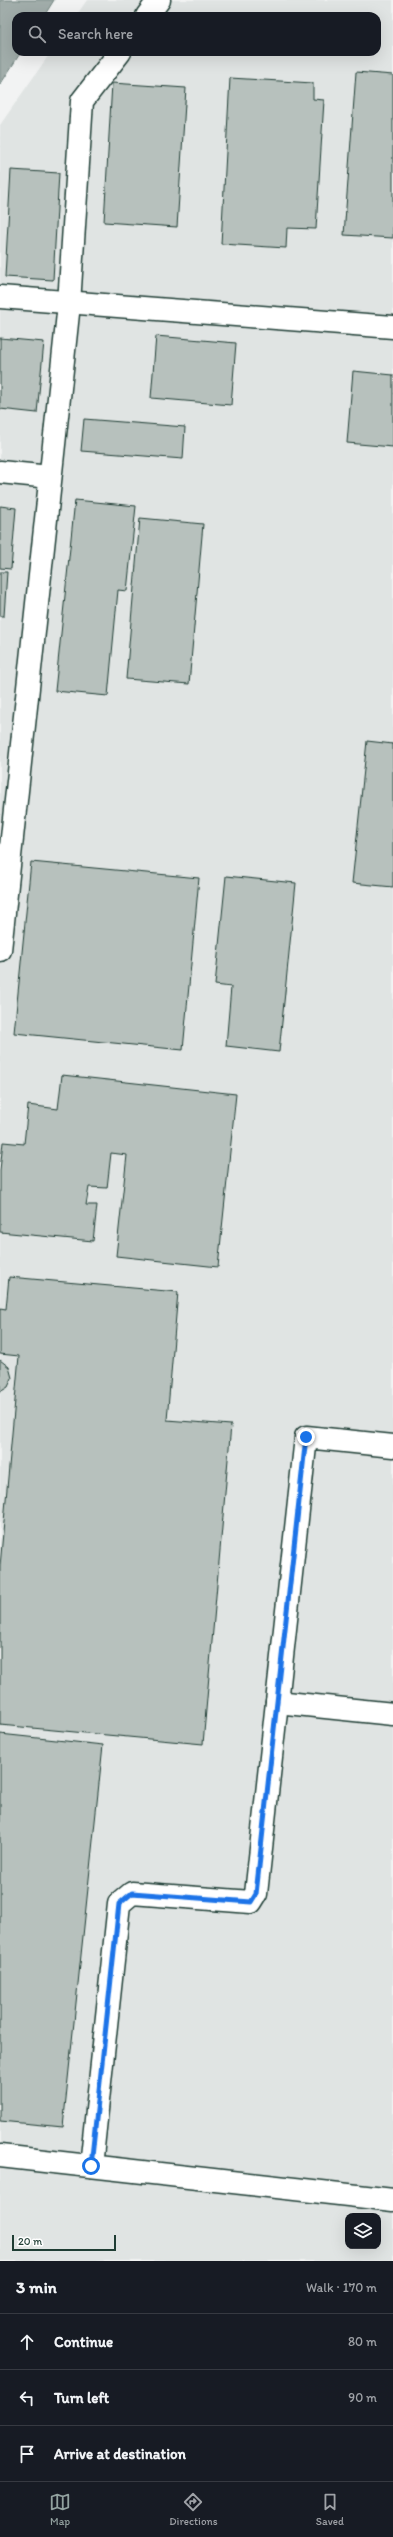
<!DOCTYPE html>
<html lang="en">
<head>
<meta charset="utf-8">
<style>
  :root { --surface:#171b24; --page:#242831; --text:#f1f3f6; --muted:#9ea1a6; --line:#363941; --accent:#92a19f }
  body { margin:0; font-family:Itim,sans-serif; background:var(--page); color:var(--text) }
  .controls { position:absolute; right:12px; bottom:12px; display:grid; overflow:hidden; border-radius:8px; box-shadow:0 4px 16px #0002 }
  .controls button { width:36px; height:36px; display:grid; place-items:center; padding:0; border:0; border-bottom:1px solid var(--line); background:var(--surface); color:var(--text); font:20px sans-serif }
  .scale { position:absolute; left:12px; bottom:10px; width:104px; box-sizing:border-box; padding-left:4px; border:2px solid #1f3d34; border-top:0; font-size:11px; line-height:14px; white-space:nowrap; color:#1f3d34; -webkit-text-stroke:3px #fff; paint-order:stroke }
  .stop { position:absolute; width:12px; height:12px; margin:-9px; border:3px solid #1a73e8; border-radius:50%; background:#fff }
  .stop.end { background:#1a73e8; border-color:#fff; box-shadow:0 1px 4px #0008 }
  .list { margin:0; padding:0; list-style:none }
  h2 { display:flex; justify-content:space-between; align-items:center; height:52px; margin:0; padding:0 16px; font-size:17px }
  h2 small { font-size:13px; font-weight:400; color:var(--muted) }
  .list li { display:grid; grid-template-columns:26px 1fr auto; gap:12px; align-items:center; box-sizing:border-box; height:56px; padding:0 16px; border-top:1px solid var(--line) }
  .list b { display:block; font-size:15px; white-space:nowrap }
  .list em { font-size:13px; font-style:normal; color:var(--muted) }
  .icon { flex:none; width:22px; height:22px; fill:none; stroke:currentColor; stroke-width:2; stroke-linecap:round; stroke-linejoin:round }
  .map { position:relative; flex:none; width:393px; height:2261px; overflow:hidden }
  .search { position:absolute; background:var(--surface); box-shadow:0 4px 16px #0002; left:12px; right:12px; top:12px; height:44px; display:flex; align-items:center; gap:10px; box-sizing:border-box; padding:0 14px; border-radius:12px; color:var(--muted); font-size:15px }
  .sheet { height:220px; background:var(--surface) }
  nav { display:flex; justify-content:space-around; align-items:center; box-sizing:border-box; height:56px; border-top:1px solid var(--line); background:var(--surface); font-size:11px; color:var(--muted) }
  nav a { display:grid; justify-items:center; gap:2px }
  nav .on { color:var(--accent) }
  .map>svg:first-child { display:block }
  .built { fill:#e0e4e3; fill-rule:evenodd }
  .water { fill:#a1adaa; stroke:#6d807b }
  .building { fill:#b7c1bd; stroke:#1f3d34 }
  .lines { fill:none; stroke-linecap:round; stroke-linejoin:round }
  .minor-casing { stroke:#1f3d34; stroke-width:25 }
  .minor { stroke:#fff; stroke-width:22 }
  .route { stroke:#1a73e8; stroke-width:5 }
</style>
</head>
<body>
<div class="map">
<svg width="393" height="2261" viewBox="0 0 393 2261">
  <rect width="100%" height="100%" fill="#f2f3f3"/>
  <filter id="ink" filterUnits="userSpaceOnUse"><feTurbulence type="fractalNoise" baseFrequency=".025" numOctaves="2"/><feDisplacementMap in="SourceGraphic" scale="8" xChannelSelector="R" yChannelSelector="G"/><feConvolveMatrix kernelMatrix="1 2 1 2 8 2 1 2 1" color-interpolation-filters="sRGB"/></filter>
  <g filter="url(#ink)">
    <path class="built" d="M87,0H393V2261H0V125L51,52H377V16H76ZM348,2216H378V2246H348Z"/>
    <path class="water" d="M0,0H54L44,16H16V52H21L0,85Z"/>
    <g class="building">
      <path d="M356,72L393,75V238L344,235Z"/>
      <path d="M230,78L313,83V99L324,100L316,229L287,228L286,248L221,244Z"/>
      <path d="M112,83L186,88L177,227L104,222Z"/>
      <path d="M11,170L59,173L53,280L5,277Z"/>
      <path d="M156,336L236,343L231,405L151,398Z"/>
      <path d="M0,338L44,342L37,413L0,409Z"/>
      <path d="M353,371L393,375V447L347,443Z"/>
      <path d="M84,419L185,427L183,459L81,451Z"/>
      <path d="M75,500L136,506L127,591L118,590L108,696L55,691Z"/>
      <path d="M0,506L16,508L11,569L0,568Z"/>
      <path d="M140,518L203,524L189,684L126,679Z"/>
      <path d="M0,572H7L4,616H0Z"/>
      <path d="M367,741L393,744V887L352,883Z"/>
      <path d="M31,862L199,878L183,1050L14,1033Z"/>
      <path d="M226,876L296,883L279,1052L226,1046L231,987L215,985Z"/>
      <path d="M62,1075L236,1094L218,1267L116,1256L127,1155L111,1153L107,1188L89,1187L86,1205H97L93,1241L0,1232V1170L3,1142L24,1144L28,1105L58,1109Z"/>
      <path d="M9,1277L178,1292L167,1420L231,1425L203,1744L0,1725V1566L19,1356L0,1354V1308L6,1309Z"/>
      <path d="M0,1360L9,1367L12,1378L8,1387L0,1392Z"/>
      <path d="M0,1734L103,1745L63,2127L0,2121Z"/>
    </g>
    <g class="lines">
      <g class="minor-casing">
        <g id="minor">
          <path d="M147,16L159,0"/>
          <path d="M0,297L393,327"/>
          <path d="M0,472L50,477"/>
          <path d="M0,950L69,304L82,101L120,52"/>
          <path d="M277,1702L393,1714"/>
          <path d="M0,2156L393,2200"/>
          <path d="M91,2166L119,1904L132,1893L251,1902L256,1894L306,1437L393,1446"/>
        </g>
      </g>
      <use href="#minor" class="minor"/>
    </g>
  </g>
  <g class="lines" filter="url(#ink)">
    <path class="route" d="M91,2166L119,1904L132,1893L251,1902L256,1894L306,1437"/>
  </g>
</svg>
<div class="controls">
<button><svg class="icon" aria-label="layers" viewBox="0 0 24 24"><path d="M12 4l9 5-9 5-9-5zM3 14l9 5 9-5"/></svg></button>
</div>
<div class="scale">20 m</div>
<div class="stop" style="left:91px;top:2166px"></div>
<div class="stop end" style="left:306px;top:1437px"></div>
<div class="search"><svg class="icon" aria-label="search" viewBox="0 0 24 24"><circle cx="10" cy="10" r="6"/><path d="M15 15l6 6"/></svg>Search here</div>
</div>
<section class="sheet">
<h2>3 min<small>Walk · 170 m</small></h2>
<ul class="list">
<li><svg class="icon" aria-label="ahead" viewBox="0 0 24 24"><path d="M12 20V5M6 11l6-6 6 6"/></svg><div><b>Continue</b></div><em>80 m</em></li>
<li><svg class="icon" aria-label="left" viewBox="0 0 24 24"><path d="M17 20v-9H6M10 6l-5 5 5 5"/></svg><div><b>Turn left</b></div><em>90 m</em></li>
<li><svg class="icon" aria-label="arrive" viewBox="0 0 24 24"><path d="M6 21V4h12l-3 4 3 4H6"/></svg><div><b>Arrive at destination</b></div></li>
</ul>
</section>
<nav>
<a class="on"><svg class="icon" aria-label="map" viewBox="0 0 24 24"><path d="M3 6l6-2 6 2 6-2v14l-6 2-6-2-6 2zM9 4v14M15 6v14"/></svg>Map</a>
<a><svg class="icon" aria-label="directions" viewBox="0 0 24 24"><path d="M12 3l9 9-9 9-9-9zM9 14v-3h6M13 9l2 2-2 2"/></svg>Directions</a>
<a><svg class="icon" aria-label="saved" viewBox="0 0 24 24"><path d="M7 4h10v16l-5-4-5 4z"/></svg>Saved</a>
</nav>
</body>
</html>
